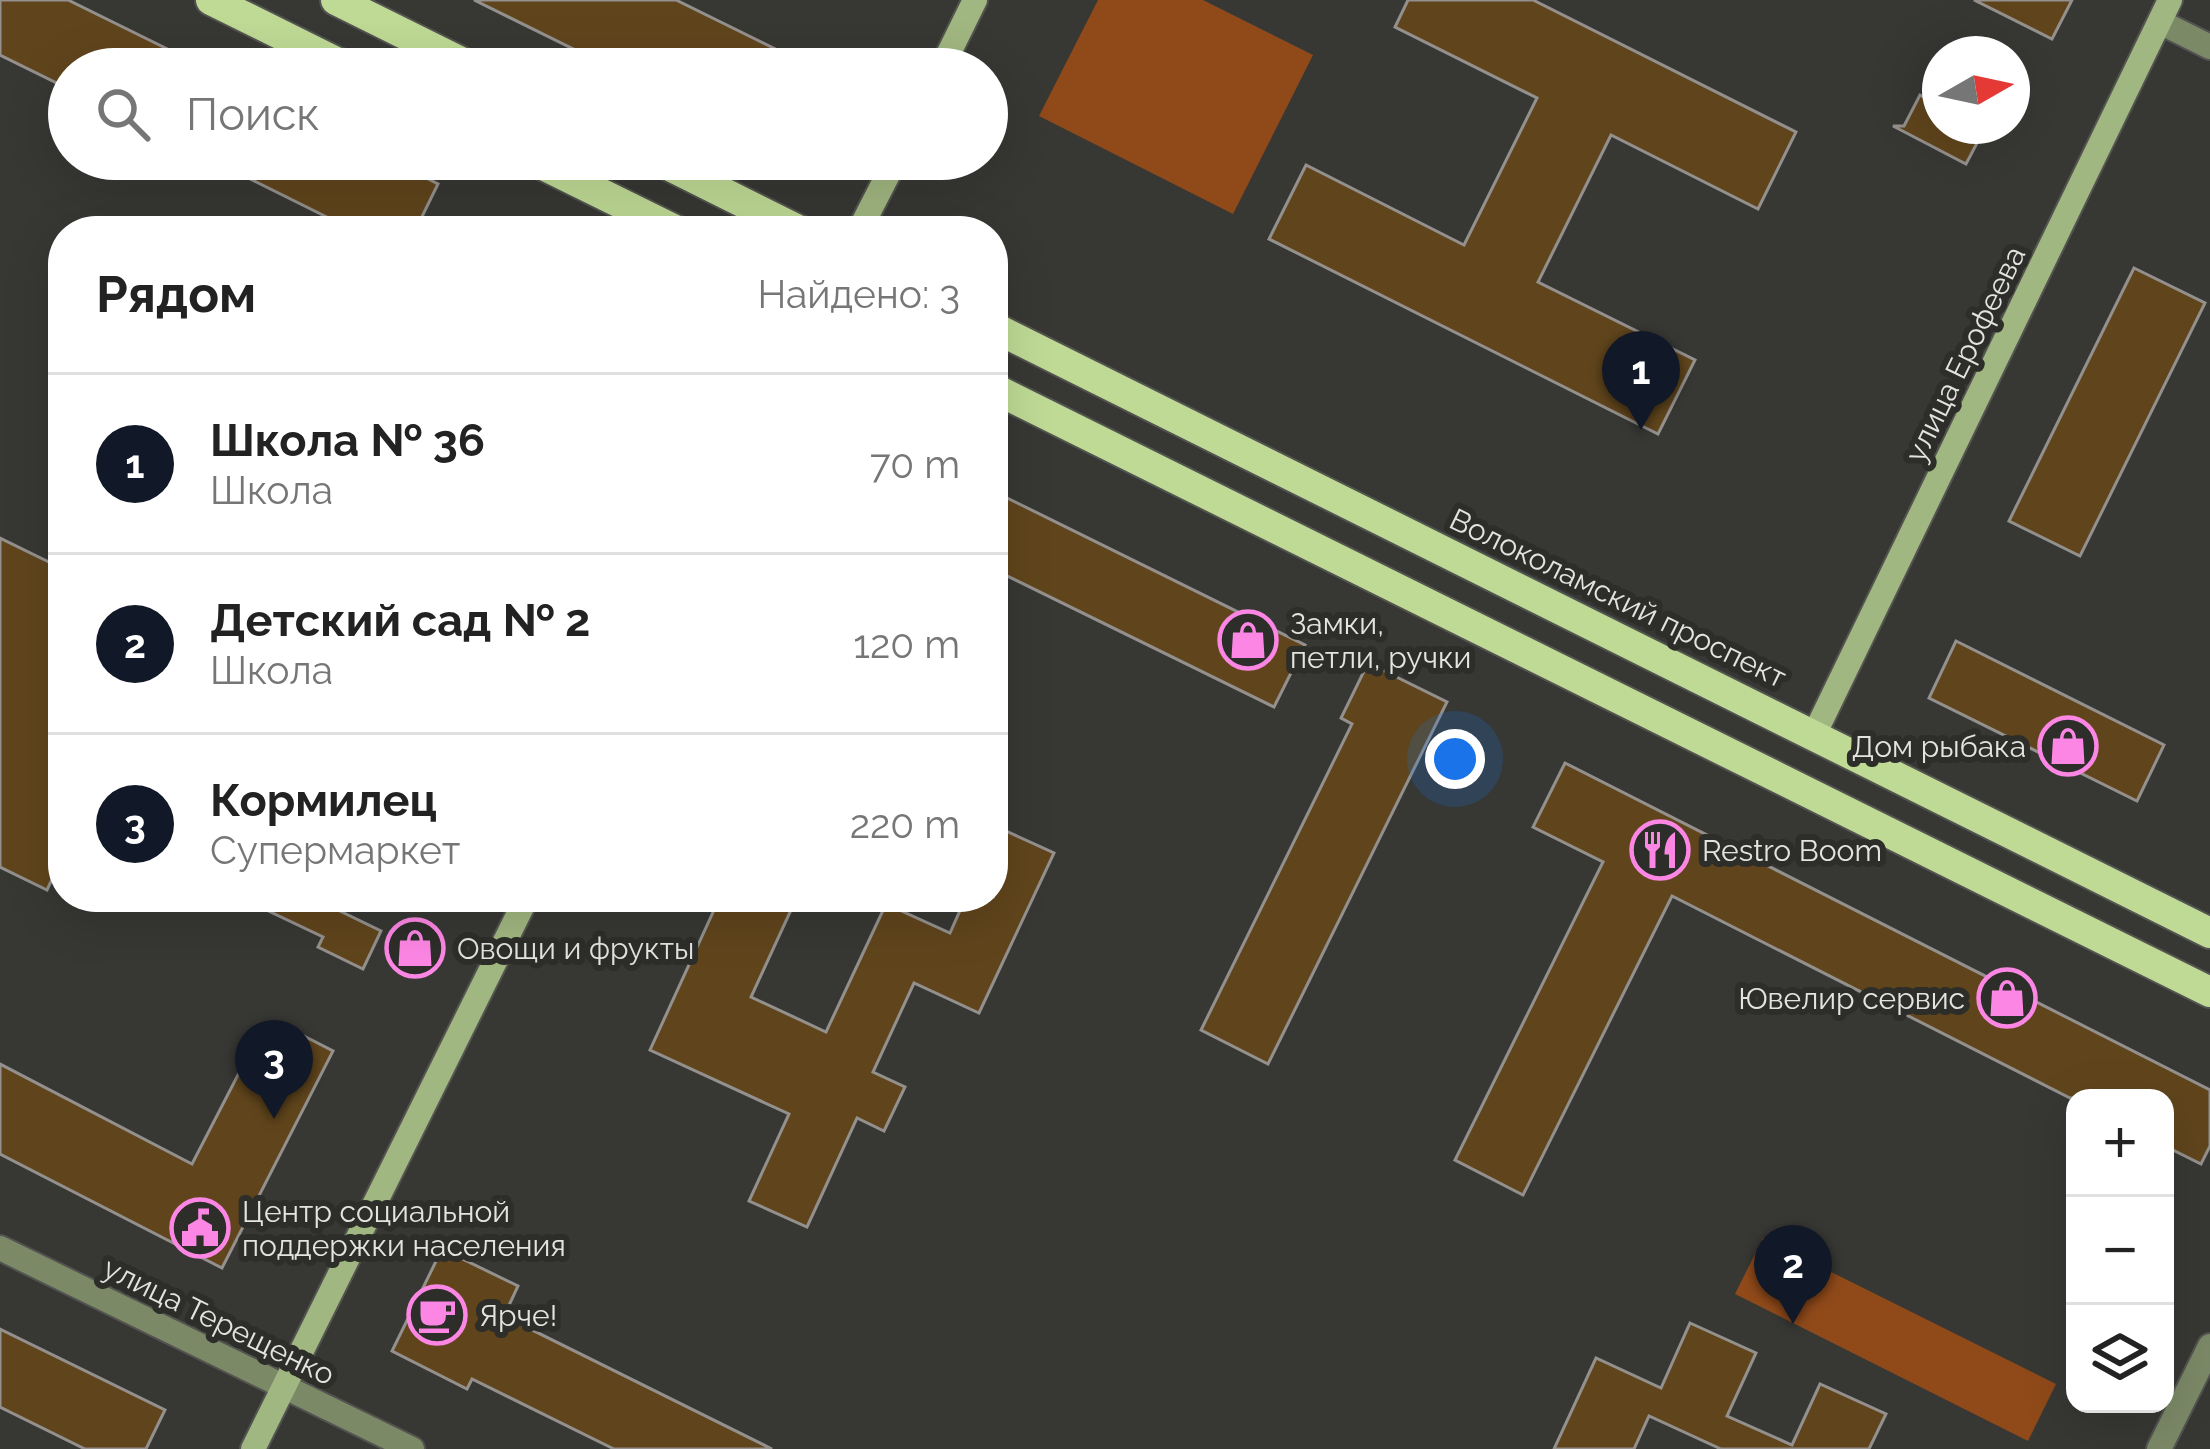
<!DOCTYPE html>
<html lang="ru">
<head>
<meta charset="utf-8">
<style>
  :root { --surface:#fff; --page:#f2f2f2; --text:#222; --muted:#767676; --line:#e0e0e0; --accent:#111827 }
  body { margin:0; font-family:Raleway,sans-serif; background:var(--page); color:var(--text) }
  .controls { position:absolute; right:36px; bottom:36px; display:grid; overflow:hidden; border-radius:24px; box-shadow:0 12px 48px #0002 }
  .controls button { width:108px; height:108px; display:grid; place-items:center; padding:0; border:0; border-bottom:3px solid var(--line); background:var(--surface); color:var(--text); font:60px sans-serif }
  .compass { position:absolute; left:1922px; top:36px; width:108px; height:108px; border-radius:50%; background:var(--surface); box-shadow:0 12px 48px #0002; rotate:81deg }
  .you { position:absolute; left:1455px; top:759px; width:42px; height:42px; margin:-30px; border:9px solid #fff; border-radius:50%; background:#1a73e8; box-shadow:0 0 0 18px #1a73e833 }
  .badge { display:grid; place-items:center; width:78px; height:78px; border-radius:50%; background:var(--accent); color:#fff; font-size:39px; font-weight:700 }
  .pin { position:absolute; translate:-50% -99px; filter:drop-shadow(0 3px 6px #0008) }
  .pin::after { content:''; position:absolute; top:63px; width:42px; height:36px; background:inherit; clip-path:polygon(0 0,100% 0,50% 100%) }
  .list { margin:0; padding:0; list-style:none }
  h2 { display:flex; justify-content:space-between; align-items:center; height:156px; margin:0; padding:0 48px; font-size:51px }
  h2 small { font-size:39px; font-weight:400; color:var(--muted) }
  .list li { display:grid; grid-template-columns:78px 1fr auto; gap:36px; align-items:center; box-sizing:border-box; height:180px; padding:0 48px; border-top:3px solid var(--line) }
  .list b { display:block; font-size:45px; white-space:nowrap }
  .list p { margin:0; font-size:39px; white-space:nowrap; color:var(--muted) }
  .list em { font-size:39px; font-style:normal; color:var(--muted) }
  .icon { flex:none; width:66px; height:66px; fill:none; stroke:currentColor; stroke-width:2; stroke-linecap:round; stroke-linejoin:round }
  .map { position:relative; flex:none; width:2210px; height:1449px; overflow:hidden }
  .search { position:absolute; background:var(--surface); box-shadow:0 12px 48px #0002; left:48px; top:48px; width:960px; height:132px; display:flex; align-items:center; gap:30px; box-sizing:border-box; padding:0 42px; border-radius:66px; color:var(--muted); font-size:45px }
  .panel { position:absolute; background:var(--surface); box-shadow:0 12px 48px #0002; left:48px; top:216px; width:960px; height:696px; border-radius:48px }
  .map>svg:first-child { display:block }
  .green { fill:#904a1a }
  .building { fill:#60451c; stroke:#93908d; stroke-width:3 }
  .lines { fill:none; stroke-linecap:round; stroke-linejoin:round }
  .street-casing { stroke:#535350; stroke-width:28 }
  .secondary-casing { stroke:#535350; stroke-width:28 }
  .primary-casing { stroke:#535350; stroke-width:34 }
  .street { stroke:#7b8967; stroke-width:24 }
  .secondary { stroke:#a1b781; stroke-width:24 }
  .primary { stroke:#bfda95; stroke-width:30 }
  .labels { text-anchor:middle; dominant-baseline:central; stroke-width:12; stroke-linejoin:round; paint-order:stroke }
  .street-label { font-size:30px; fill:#e3e3e1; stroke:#2d2d2a }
  .poi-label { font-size:30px; fill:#e3e3e1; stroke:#2d2d2a; text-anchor:start }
</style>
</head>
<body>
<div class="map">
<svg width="2210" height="1449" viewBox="0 0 2210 1449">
  <rect width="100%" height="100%" fill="#373734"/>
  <g class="green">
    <path d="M1098,0H1203L1313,55L1233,214L1039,116Z"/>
    <path d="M1763,1238L2056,1384L2028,1441L1735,1294Z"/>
  </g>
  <g class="building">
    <path d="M0,0H68L208,69H69V89L0,55Z"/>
    <path d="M474,0H676L816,69H614Z"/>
    <path d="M1408,0H1533L1796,132L1758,209L1611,135L1538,282L1695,360L1658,434L1269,239L1306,165L1464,245L1537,98L1395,27Z"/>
    <path d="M1974,0H2072L2052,39Z"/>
    <path d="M1920,95L1940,106V126H1986L1966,164L1893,126H1904Z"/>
    <path d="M210,159H389L438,184L415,231H355Z"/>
    <path d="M2134,268L2205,303L2080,556L2009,521Z"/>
    <path d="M993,491L1305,645L1274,707L993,569Z"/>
    <path d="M0,538L63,569V856L47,890L0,867Z"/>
    <path d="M1956,641L2164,745L2137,801L1929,698Z"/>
    <path d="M1368,663L1447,702L1268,1064L1201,1030L1352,724L1341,718Z"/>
    <path d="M1565,763L2210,1090V1146L2201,1164L2165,1146V1098H2070L1672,896L1523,1195L1455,1160L1603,862L1533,827Z"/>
    <path d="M993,825L1054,853L979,1013L914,983L873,1072L905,1087L884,1131L857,1118L807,1227L749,1201L789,1114L650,1050L720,897H797L751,997L826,1032L886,904L950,933L966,897H993Z"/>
    <path d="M239,897H311L381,931L363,969L318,947L323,937Z"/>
    <path d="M302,1035L333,1051L222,1268L0,1154V1064L192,1164L256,1040L290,1058Z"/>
    <path d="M442,1249L518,1286L504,1316L772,1449H614L472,1379L467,1389L392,1351Z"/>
    <path d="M1690,1323L1756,1353L1727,1416L1792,1445L1820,1384L1886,1414L1869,1449H1721L1649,1416L1634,1449H1554L1596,1358L1661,1388Z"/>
    <path d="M0,1329L165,1410L146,1449H85L0,1407Z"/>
  </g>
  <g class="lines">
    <g class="street-casing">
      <g id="street">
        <path d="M2160,22L2210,47"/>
        <path d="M0,1248L412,1449"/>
        <path d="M2159,1449L2210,1346"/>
      </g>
    </g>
    <g class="secondary-casing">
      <g id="secondary">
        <path d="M941,69L975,0"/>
        <path d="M859,231L896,159"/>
        <path d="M1814,735L2170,0"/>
        <path d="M253,1449L527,897"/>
      </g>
    </g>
    <g class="primary-casing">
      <g id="primary">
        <path d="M211,0L350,69"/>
        <path d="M336,0L475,69"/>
        <path d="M531,159L677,231"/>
        <path d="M656,159L800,231"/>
        <path d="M993,327L2210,933"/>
        <path d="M993,388L2210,992"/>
      </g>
    </g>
    <use href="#street" class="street"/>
    <use href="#secondary" class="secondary"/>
    <use href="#primary" class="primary"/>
  </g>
  <defs>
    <g id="shop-ring" transform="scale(3)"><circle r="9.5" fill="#2d2d2a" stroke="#fc86e4" stroke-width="1.5"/><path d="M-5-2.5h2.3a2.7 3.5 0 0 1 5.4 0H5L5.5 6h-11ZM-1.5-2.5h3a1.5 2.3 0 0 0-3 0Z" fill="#fc86e4"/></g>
    <g id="restaurant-ring" transform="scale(3)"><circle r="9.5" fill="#2d2d2a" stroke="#fc86e4" stroke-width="1.5"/><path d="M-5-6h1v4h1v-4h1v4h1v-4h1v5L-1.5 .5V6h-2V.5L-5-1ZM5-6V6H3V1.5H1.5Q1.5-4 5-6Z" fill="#fc86e4"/></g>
    <g id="civic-ring" transform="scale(3)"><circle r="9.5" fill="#2d2d2a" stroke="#fc86e4" stroke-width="1.5"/><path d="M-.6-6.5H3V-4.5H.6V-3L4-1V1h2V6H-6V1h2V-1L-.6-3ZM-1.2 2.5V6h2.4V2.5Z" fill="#fc86e4"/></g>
    <g id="cafe-ring" transform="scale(3)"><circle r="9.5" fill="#2d2d2a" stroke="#fc86e4" stroke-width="1.5"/><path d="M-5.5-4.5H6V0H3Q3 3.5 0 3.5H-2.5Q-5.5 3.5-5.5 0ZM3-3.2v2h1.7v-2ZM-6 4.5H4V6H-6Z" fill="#fc86e4"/></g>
  </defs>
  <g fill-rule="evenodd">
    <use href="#shop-ring" x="1248" y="640"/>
    <use href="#shop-ring" x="2068" y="746"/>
    <use href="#restaurant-ring" x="1660" y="850"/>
    <use href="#shop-ring" x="415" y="948"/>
    <use href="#shop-ring" x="2007" y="998"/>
    <use href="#civic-ring" x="200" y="1228"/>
    <use href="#cafe-ring" x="437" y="1315"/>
  </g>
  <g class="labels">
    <g class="street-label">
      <text transform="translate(1965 354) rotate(-64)">улица Ерофеева</text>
      <text transform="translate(1618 598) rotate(26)">Волоколамский проспект</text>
      <text transform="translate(219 1321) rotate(26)">улица Терещенко</text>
    </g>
    <g class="poi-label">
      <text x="1290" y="623">Замки,<tspan x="1290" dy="34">петли, ручки</tspan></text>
      <text x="2026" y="746" text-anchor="end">Дом рыбака</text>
      <text x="1702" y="850">Restro Boom</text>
      <text x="457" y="948">Овощи и фрукты</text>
      <text x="1965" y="998" text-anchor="end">Ювелир сервис</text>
      <text x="242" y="1211">Центр социальной<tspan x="242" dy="34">поддержки населения</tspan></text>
      <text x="479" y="1315">Ярче!</text>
    </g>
  </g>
</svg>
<div class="controls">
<button>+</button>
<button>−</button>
<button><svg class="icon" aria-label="layers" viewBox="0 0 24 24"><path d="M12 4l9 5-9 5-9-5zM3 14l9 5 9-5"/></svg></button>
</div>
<svg class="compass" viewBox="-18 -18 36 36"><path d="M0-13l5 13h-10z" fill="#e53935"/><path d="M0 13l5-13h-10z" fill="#767676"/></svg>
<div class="you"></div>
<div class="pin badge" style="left:1641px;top:430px">1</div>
<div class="pin badge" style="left:1793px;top:1324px">2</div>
<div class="pin badge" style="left:274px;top:1119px">3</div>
<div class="search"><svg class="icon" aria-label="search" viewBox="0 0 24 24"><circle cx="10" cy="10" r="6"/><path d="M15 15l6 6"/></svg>Поиск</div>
<section class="panel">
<h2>Рядом<small>Найдено: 3</small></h2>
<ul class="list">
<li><span class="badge">1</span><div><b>Школа № 36</b><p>Школа</p></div><em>70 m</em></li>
<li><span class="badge">2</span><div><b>Детский сад № 2</b><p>Школа</p></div><em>120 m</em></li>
<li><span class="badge">3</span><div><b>Кормилец</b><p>Супермаркет</p></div><em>220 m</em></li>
</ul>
</section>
</div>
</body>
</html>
